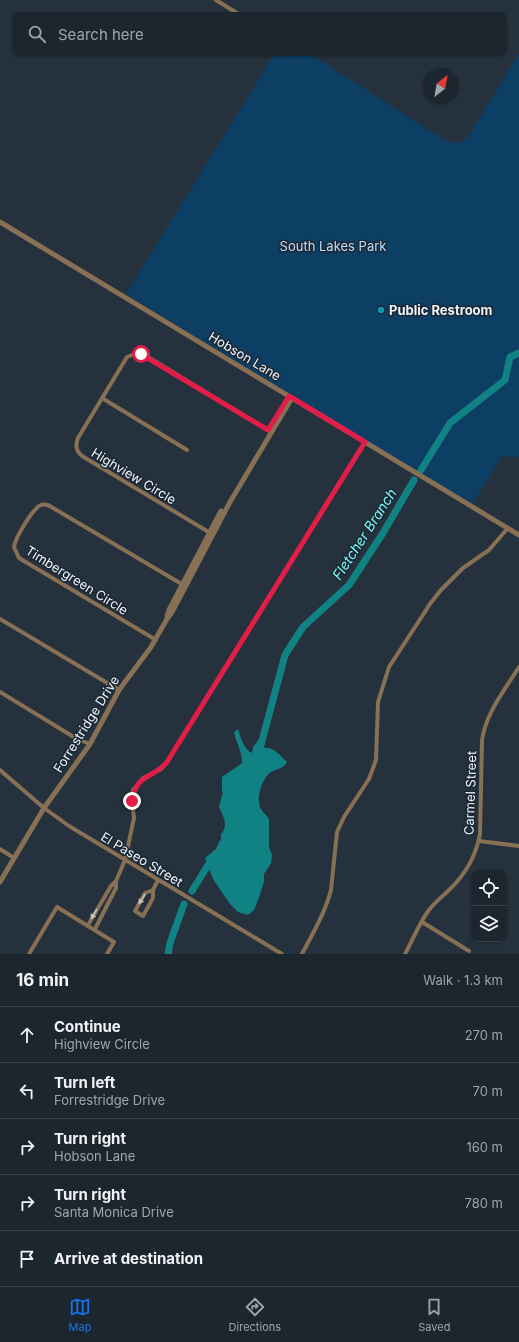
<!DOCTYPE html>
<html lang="en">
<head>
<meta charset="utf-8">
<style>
  :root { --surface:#1c262e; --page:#29323a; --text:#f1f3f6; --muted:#a0a5aa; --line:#3a434a; --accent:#1a73e8 }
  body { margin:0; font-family:Inter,sans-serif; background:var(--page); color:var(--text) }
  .controls { position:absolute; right:12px; bottom:12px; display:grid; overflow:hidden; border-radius:8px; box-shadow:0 1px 3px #0004 }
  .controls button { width:36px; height:36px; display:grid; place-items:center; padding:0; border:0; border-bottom:1px solid var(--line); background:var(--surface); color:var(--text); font:20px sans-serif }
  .compass { position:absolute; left:423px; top:68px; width:36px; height:36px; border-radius:50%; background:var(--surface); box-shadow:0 1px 3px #0004; rotate:31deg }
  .stop { position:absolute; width:12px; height:12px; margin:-9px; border:3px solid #e11d48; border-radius:50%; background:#fff }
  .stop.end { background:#e11d48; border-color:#fff; box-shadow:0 1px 4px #0008 }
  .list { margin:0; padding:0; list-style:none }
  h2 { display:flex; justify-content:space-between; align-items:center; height:52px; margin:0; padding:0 16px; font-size:17px }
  h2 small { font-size:13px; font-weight:400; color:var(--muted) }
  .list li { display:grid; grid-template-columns:26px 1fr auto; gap:12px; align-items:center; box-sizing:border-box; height:56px; padding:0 16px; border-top:1px solid var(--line) }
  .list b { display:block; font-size:15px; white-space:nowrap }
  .list p { margin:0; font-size:13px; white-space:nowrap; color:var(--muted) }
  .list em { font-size:13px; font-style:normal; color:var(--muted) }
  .icon { flex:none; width:22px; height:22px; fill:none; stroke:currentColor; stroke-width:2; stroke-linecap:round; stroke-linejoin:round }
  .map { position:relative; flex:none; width:519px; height:954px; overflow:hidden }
  .search { position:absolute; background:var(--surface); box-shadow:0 1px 3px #0004; left:12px; right:12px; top:12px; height:44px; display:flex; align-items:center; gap:10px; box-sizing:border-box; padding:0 14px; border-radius:8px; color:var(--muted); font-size:15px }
  .sheet { height:332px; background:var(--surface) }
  nav { display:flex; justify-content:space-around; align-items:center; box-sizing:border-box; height:56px; border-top:1px solid var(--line); background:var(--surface); font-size:11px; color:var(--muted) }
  nav a { display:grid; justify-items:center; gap:2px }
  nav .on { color:var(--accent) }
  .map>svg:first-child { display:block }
  .green { fill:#0d3e64 }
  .water { fill:#108284 }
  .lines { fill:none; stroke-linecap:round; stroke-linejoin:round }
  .river { stroke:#108284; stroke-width:7 }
  .minor { stroke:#887054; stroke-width:4 }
  .tertiary { stroke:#887054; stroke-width:5 }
  .oneway { fill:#c8c4c0 }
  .route { stroke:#e11d48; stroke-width:5 }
  .culture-dot { fill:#0f9aa8; stroke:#1c2833; stroke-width:1.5 }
  .labels { text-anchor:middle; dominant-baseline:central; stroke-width:3; stroke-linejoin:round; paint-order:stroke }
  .park-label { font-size:13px; fill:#bcdfff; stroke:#1c2833 }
  .poi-label { font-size:13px; font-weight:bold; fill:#eaf2fa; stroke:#1c2833; text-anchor:start }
  .street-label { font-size:13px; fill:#eaf2fa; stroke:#1c2833 }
  .water-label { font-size:14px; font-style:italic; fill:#76f8f9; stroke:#1c2833 }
</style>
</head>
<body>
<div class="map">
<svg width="519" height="954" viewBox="0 0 519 954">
  <rect width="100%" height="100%" fill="#25323d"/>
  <path class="green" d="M275,53H309L446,141C459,145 459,144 469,135L519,54V457L502,456L472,505L126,294Z"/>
  <path class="water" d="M238,729C241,738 243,749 252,753L253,747L259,739L265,748C275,747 280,756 287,762C283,769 278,768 271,772C262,778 255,799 261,809C263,813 267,815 269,819V847L272,855L271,863L264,874V882L258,900L254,910L248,915L238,912L230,904L213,879L205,858L216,849L219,842L221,840V834C229,827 223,815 219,807L223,792L222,791V777L242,763C243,754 236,742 234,732Z"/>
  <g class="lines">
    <g class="river">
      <path d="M421,470L450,423L505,380L510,357L519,353"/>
      <path d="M259,752L285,655L303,627L349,585L383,533L414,480"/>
      <path d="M192,891L208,865L216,862"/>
      <path d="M168,954L170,943L184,904"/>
    </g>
    <g class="minor">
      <path d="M216,0L240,15"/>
      <path d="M102,398L187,450"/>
      <path d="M212,534L82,456C76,451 75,445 78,438L127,357L137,353L148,357L271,432"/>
      <path d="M0,619L119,690"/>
      <path d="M156,640L19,558L14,547C15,538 33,508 41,505C44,504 46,505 48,505L185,586"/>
      <path d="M0,692L77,739L90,744"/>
      <path d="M0,770L44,808L69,826L282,954"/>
      <path d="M479,841L519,846"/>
      <path d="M0,849L14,858"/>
      <path d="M153,890L145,893L135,911L143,916L153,898V890L158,880"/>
      <path d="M422,922L469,951"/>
      <path d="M88,925L111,886L116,881"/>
      <path d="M95,929L116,888V881L125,860L134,818L132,801L133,790L143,778L161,769L167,762L365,442"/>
      <path d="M29,954L57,907L114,942L107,954"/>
      <path d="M302,954C313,933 325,913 331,890L337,832L344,817L369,779L376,760L378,702L389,667L430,604L440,591L463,568L489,550L508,528"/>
      <path d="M405,954C413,940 419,923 429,910C435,902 442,897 449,890C465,875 476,856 480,834L482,740C486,713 504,691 519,667"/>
    </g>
    <g class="tertiary">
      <path d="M0,222L519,535"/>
      <path d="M167,616L169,610L221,511"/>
      <path d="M0,882L44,808L90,744L119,690L151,647L167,619L172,612L230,502L292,398"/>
    </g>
  </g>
  <defs><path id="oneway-solid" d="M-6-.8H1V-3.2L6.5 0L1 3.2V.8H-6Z"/></defs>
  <g class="oneway">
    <use href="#oneway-solid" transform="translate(142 899) rotate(122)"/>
    <use href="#oneway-solid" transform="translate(94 914) rotate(121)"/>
  </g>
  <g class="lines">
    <path class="route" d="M132,801C136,773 152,780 167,762L365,442L289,396L268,430L141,354"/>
  </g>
  <circle class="culture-dot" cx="381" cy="310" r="4"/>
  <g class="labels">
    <g class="park-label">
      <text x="333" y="246">South Lakes Park</text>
    </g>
    <g class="poi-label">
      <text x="389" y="310">Public Restroom</text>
    </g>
    <g class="street-label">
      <text transform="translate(245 356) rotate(31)">Hobson Lane</text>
      <text transform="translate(134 476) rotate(31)">Highview Circle</text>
      <text transform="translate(77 580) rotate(32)">Timbergreen Circle</text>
      <text transform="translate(86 724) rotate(-58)">Forrestridge Drive</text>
      <text transform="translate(470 793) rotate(-88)">Carmel Street</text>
      <text transform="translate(142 859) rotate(31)">El Paseo Street</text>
    </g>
    <g class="water-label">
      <text transform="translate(364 534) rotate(-57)">Fletcher Branch</text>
    </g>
  </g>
</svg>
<div class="controls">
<button><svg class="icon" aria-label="locate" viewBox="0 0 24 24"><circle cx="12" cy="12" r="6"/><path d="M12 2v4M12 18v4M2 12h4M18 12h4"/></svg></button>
<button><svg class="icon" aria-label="layers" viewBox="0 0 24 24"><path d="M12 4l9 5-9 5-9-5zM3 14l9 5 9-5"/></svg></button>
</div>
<svg class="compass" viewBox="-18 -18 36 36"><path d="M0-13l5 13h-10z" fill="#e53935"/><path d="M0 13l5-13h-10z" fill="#a0a5aa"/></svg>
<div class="stop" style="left:141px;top:354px"></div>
<div class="stop end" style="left:132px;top:801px"></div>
<div class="search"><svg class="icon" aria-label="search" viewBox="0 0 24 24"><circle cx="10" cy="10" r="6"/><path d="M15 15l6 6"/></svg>Search here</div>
</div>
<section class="sheet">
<h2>16 min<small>Walk · 1.3 km</small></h2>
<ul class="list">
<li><svg class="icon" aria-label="ahead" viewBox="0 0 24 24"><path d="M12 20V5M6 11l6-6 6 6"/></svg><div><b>Continue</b><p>Highview Circle</p></div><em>270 m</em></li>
<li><svg class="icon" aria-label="left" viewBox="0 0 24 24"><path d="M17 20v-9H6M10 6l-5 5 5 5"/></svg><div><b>Turn left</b><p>Forrestridge Drive</p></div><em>70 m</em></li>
<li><svg class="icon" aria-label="right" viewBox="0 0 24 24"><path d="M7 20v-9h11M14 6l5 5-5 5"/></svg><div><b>Turn right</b><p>Hobson Lane</p></div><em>160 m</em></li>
<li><svg class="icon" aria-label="right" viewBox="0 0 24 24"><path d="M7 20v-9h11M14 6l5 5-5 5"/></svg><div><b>Turn right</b><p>Santa Monica Drive</p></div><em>780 m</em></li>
<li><svg class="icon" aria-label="arrive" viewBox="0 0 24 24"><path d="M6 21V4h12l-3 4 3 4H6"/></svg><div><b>Arrive at destination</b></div></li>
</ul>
</section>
<nav>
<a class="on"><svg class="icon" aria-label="map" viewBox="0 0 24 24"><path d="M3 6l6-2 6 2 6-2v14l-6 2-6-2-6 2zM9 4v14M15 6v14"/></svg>Map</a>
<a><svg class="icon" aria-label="directions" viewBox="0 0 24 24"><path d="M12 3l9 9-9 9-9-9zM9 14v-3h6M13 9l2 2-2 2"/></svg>Directions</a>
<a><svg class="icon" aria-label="saved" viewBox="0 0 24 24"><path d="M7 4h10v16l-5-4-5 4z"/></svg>Saved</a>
</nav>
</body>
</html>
